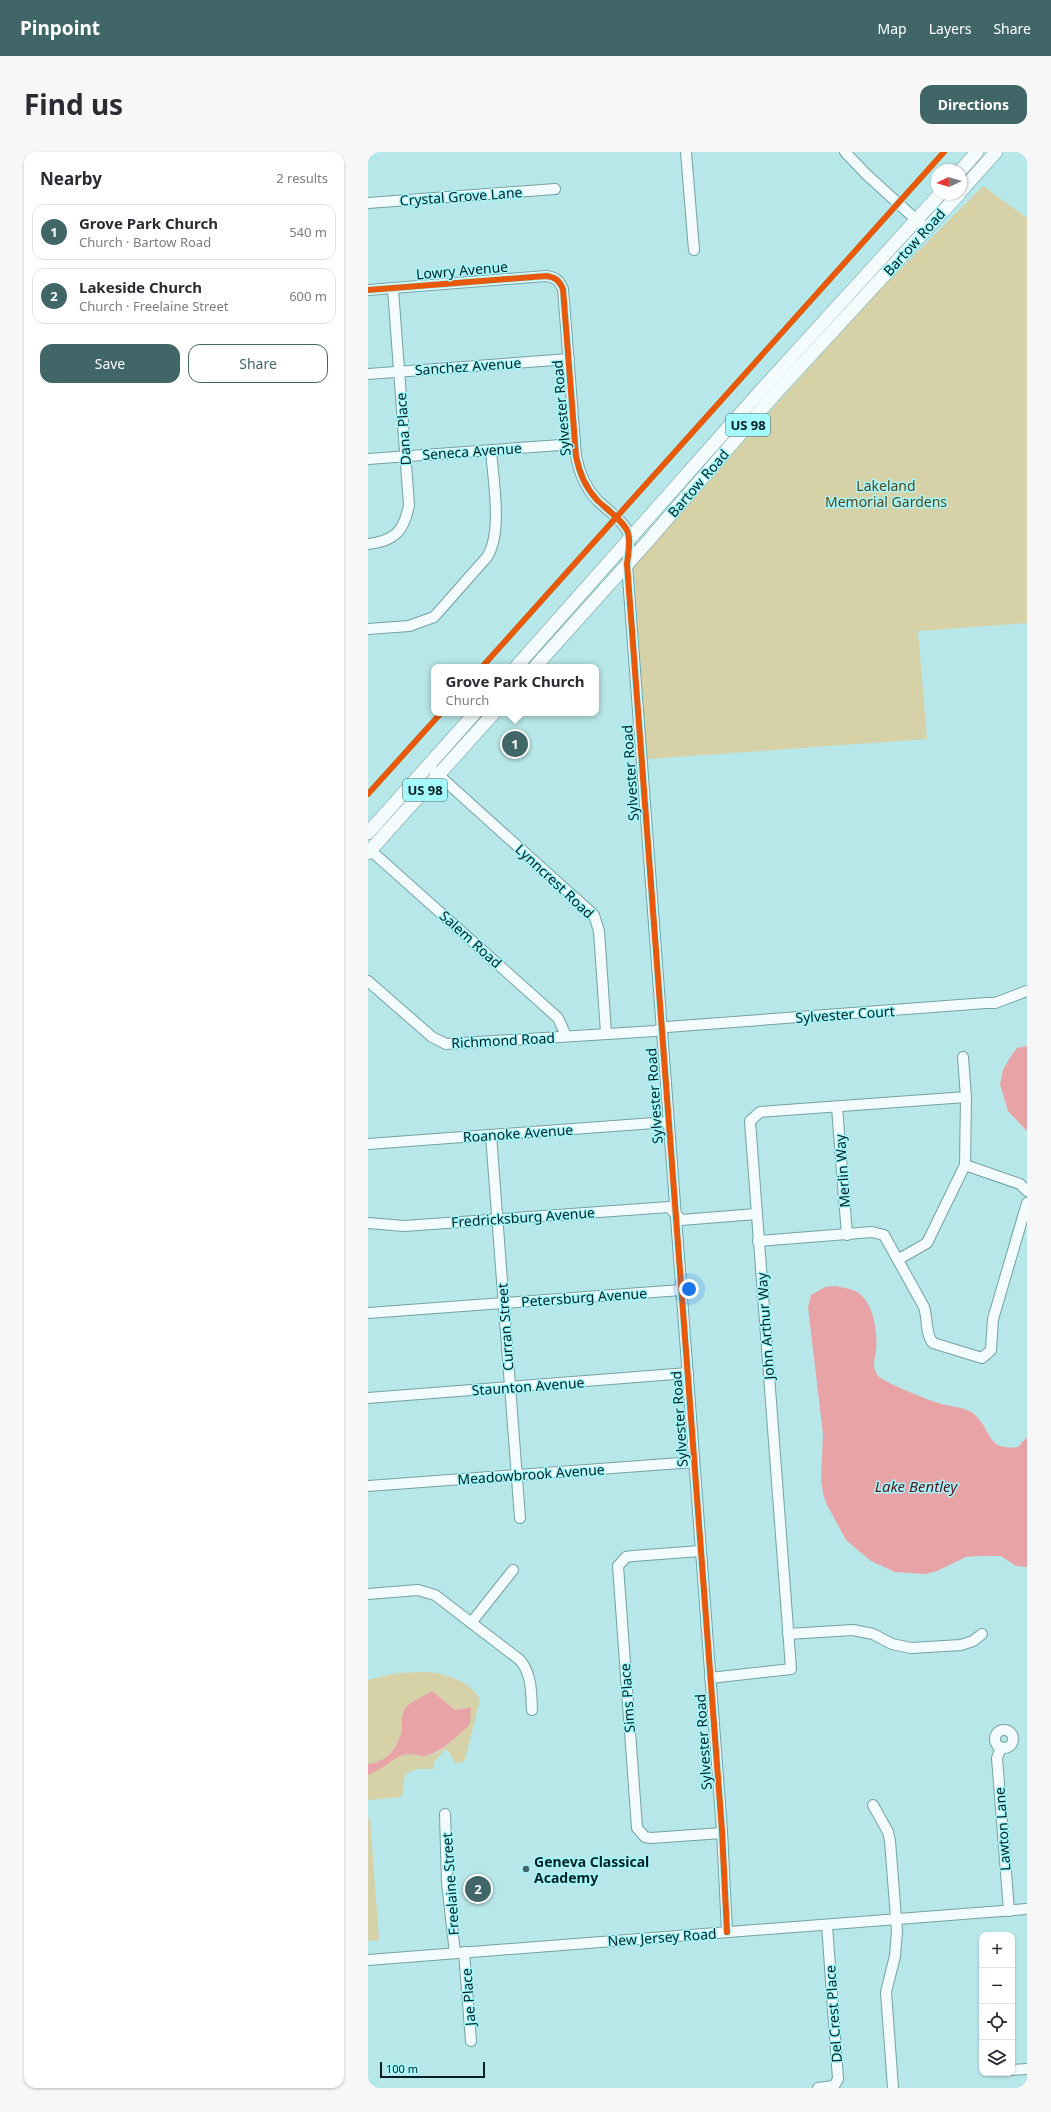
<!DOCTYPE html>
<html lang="en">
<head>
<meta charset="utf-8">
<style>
  :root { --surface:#fff; --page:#f7f7f7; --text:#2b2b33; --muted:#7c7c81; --line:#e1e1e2; --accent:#406668 }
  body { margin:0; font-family:"Noto Sans",sans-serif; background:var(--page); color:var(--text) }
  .controls { position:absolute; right:12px; bottom:12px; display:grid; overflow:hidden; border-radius:8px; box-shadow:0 1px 3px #0004 }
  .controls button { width:36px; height:36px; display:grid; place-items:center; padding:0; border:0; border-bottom:1px solid var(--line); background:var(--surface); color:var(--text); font:20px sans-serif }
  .compass { position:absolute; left:563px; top:12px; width:36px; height:36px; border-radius:50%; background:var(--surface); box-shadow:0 1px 3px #0004; rotate:266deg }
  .scale { position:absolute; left:12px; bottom:10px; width:105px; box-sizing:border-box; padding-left:4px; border:2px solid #002123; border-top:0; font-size:11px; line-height:14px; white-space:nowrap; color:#002123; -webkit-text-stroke:3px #a4f9fd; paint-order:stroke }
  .you { position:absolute; left:321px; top:1137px; width:14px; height:14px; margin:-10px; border:3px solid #fff; border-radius:50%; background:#1a73e8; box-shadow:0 0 0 6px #1a73e833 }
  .badge { display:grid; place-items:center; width:26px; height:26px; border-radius:50%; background:var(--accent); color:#fff; font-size:13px; font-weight:700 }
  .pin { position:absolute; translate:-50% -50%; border:2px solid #fff; box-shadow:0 1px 4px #0006 }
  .popup { position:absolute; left:63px; top:512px; width:168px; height:52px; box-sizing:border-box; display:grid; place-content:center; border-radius:8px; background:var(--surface); filter:drop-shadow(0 1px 3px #0005); font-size:13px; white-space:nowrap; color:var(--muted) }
  .popup b { font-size:15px; color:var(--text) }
  .popup::after { content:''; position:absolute; left:50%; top:100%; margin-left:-8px; border:8px solid transparent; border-top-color:var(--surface) }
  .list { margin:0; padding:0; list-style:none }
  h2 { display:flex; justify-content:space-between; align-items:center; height:52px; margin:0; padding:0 16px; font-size:17px }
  h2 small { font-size:13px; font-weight:400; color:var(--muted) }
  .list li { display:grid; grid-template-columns:26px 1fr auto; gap:12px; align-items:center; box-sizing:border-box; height:56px; margin:0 8px 8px; padding:0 8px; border:1px solid var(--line); border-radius:12px }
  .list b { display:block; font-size:15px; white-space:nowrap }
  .list p { margin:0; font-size:13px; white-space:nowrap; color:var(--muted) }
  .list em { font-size:13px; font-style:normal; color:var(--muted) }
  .actions { display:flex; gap:8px; padding:12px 16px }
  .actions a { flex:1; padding:9px 0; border:1px solid var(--accent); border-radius:12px; text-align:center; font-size:14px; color:var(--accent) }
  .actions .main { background:var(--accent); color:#fff }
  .icon { flex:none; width:22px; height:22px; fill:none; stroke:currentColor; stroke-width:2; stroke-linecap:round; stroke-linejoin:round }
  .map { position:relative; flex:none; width:659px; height:1936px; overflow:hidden; border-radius:12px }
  header { display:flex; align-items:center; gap:24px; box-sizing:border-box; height:56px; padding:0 20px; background:var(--accent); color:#fff }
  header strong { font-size:19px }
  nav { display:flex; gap:22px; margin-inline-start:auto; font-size:14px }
  .intro { display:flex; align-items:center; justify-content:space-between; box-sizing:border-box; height:96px; padding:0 24px }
  h1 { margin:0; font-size:28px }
  .button { padding:10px 18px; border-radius:12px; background:var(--accent); color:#fff; font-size:14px; font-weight:700 }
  main { display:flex; gap:24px; padding:0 24px }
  aside { flex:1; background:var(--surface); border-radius:12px; box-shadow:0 1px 3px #0004 }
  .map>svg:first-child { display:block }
  .green { fill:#d6d1a6 }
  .water { fill:#e7a3a6 }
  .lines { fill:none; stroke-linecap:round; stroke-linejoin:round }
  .minor-casing { stroke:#72a2a4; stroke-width:12 }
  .major-casing { stroke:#72a2a4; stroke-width:14 }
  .minor { stroke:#f4fbfc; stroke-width:10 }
  .major { stroke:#f4fbfc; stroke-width:13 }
  .rail-casing { stroke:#bccacb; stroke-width:3.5 }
  .rail { stroke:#a4f9fd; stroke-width:2; stroke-dasharray:6; stroke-linecap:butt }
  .cycleway-casing { stroke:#a4f9fd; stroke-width:8 }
  .cycleway { stroke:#e8590c; stroke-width:6 }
  .poi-dot { fill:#406668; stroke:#a4f9fd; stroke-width:1.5 }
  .labels { text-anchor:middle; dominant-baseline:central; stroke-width:3; stroke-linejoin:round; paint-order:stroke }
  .shield { fill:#a4f9fd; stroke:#316264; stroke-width:1 }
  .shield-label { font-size:13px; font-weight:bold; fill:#002123 }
  .street-label { font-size:14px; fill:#002123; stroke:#a4f9fd }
  .park-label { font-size:14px; fill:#5a4215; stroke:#a4f9fd }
  .poi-label { font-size:14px; font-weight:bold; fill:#002123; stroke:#a4f9fd; text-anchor:start }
  .water-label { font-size:15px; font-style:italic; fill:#581019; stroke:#a4f9fd }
</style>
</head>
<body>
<header>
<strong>Pinpoint</strong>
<nav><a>Map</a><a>Layers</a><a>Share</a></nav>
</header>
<div class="intro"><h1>Find us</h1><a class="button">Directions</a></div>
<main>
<aside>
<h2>Nearby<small>2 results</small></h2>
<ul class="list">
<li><span class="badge">1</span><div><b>Grove Park Church</b><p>Church · Bartow Road</p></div><em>540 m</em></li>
<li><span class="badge">2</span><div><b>Lakeside Church</b><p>Church · Freelaine Street</p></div><em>600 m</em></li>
</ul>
<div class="actions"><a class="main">Save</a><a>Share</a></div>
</aside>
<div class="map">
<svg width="659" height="1936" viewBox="0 0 659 1936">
  <rect width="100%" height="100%" fill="#b8e7e9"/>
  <g class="green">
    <path d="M615,34L659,66V471L550,479L559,587L279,607L266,415L411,249L510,140Z"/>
    <path d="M59,1520C78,1522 103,1529 112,1548L97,1607L95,1610L87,1611L81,1600L77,1597L66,1610V1617H49L37,1622L34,1645L0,1648V1623C14,1618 24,1607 35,1603C42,1601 49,1604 57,1604C81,1601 91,1574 100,1555L87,1558L64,1539C56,1545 38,1550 35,1561C33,1566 34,1572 34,1577C30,1596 20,1610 0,1612V1528L29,1521Z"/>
    <path d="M0,1666H2L11,1788L0,1789Z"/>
  </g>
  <g class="water">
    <path d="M659,894V979L640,959L632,932L635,918L643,904L649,896Z"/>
    <path d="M468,1134C477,1136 487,1137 493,1143C506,1154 510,1183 508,1198C507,1208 503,1214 510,1224C516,1230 564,1250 574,1252C584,1255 598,1255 606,1262C625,1279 618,1299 650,1295L659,1285V1415L648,1414L633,1404H611L598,1405L569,1419L557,1422L527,1420L503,1409L478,1388L458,1351L455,1341L453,1328L455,1282L440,1155L443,1143L457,1135Z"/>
    <path d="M64,1539L87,1558L103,1555L102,1572C91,1582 72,1602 56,1604C49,1604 42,1601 35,1603C24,1607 14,1618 0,1623V1612C20,1610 30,1596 34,1577C34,1572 33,1566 35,1561C38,1550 56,1545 64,1539Z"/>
  </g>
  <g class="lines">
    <g class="minor-casing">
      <g id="minor">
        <path d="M318,0L326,98"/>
        <path d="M477,0L499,23L553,72"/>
        <path d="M0,51L187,37"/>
        <path d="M0,138L178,124C187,125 191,128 195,137L208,304C211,320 217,335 229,348C237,356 257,370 260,381C263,391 260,402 259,412L354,1679L359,1780"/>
        <path d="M0,222L201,207"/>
        <path d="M0,307L207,292"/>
        <path d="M0,392C27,389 36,379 41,353L25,137"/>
        <path d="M0,477L41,474L66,465L119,405C135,380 125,328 123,298"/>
        <path d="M66,619L226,763L231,779L238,881"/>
        <path d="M0,696L190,866L198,884"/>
        <path d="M0,829L64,885L78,892L287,879L299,875L618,851H627L659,839"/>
        <path d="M469,955L479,1083"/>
        <path d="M123,983L152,1366"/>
        <path d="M0,992L300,970"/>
        <path d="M597,1013L652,1032L659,1039"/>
        <path d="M0,1071L36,1074L301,1055L313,1068L388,1062"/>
        <path d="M390,1089L504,1080L516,1083L556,1155C560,1167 557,1182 565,1191L614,1206L623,1198L625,1167L659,1051"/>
        <path d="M531,1107L559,1091L597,1013L598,945L595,905"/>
        <path d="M0,1161L313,1138"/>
        <path d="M0,1246L320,1221"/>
        <path d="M0,1334L326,1310"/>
        <path d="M332,1399L265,1404L258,1405L250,1414L269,1676L277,1685L283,1686L354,1681"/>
        <path d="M0,1442L50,1438L67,1443L152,1508C164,1523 163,1539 164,1558"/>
        <path d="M103,1471L145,1418"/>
        <path d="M420,1482L485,1478L505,1482L524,1492L543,1496L593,1493L605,1489L614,1482"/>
        <path d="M342,1526L423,1517L382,969L392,960L598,945"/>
        <circle cx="636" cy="1587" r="9"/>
        <path d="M633,1595L629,1606L641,1759"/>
        <path d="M505,1653L520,1680L522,1689L529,1779L527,1804L518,1840L525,1936"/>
        <path d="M77,1662L79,1731L87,1801"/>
        <path d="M96,1800L103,1889"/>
        <path d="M0,1808L659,1757"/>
        <path d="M644,1918L659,1917"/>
        <path d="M450,1936L466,1934L470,1927L459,1773"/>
      </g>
    </g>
    <g class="major-casing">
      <g id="major">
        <path d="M593,18L609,0"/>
        <path d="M593,39L628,0"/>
        <path d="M148,515L397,234L572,42"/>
        <path d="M167,515L280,389L406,243L591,42"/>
        <path d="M0,681L107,561"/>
        <path d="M0,701L126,561"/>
      </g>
    </g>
    <use href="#minor" class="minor"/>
    <use href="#major" class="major"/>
    <g class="rail-casing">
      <g id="rail">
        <path d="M114,515L576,0"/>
        <path d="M0,642L73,561"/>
      </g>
    </g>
    <use href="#rail" class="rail"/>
    <g class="cycleway-casing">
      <g id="cycleway">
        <path d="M0,138L178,124C187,125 191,128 195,137L208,304C211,320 217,335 229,348C237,356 257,370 260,381C263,391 260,402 259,412L354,1679L359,1780"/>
        <path d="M114,515L576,0"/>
        <path d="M0,642L73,561"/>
      </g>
    </g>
    <use href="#cycleway" class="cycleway"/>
  </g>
  <circle class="poi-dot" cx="158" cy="1717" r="4"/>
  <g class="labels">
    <g class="shield">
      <rect x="358" y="262" width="44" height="22" rx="3"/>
      <rect x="35" y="627" width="44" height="22" rx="3"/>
    </g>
    <g class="shield-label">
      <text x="380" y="273">US 98</text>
      <text x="57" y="638">US 98</text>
    </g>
    <g class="street-label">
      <text transform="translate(93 44) rotate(-4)">Crystal Grove Lane</text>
      <text transform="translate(546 90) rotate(-48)">Bartow Road</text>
      <text transform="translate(94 118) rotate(-5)">Lowry Avenue</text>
      <text transform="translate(100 214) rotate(-4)">Sanchez Avenue</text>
      <text transform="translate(193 256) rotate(-95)">Sylvester Road</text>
      <text transform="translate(35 277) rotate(-94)">Dana Place</text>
      <text transform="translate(104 299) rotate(-4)">Seneca Avenue</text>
      <text transform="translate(330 331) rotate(-49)">Bartow Road</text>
      <text transform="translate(262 621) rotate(-94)">Sylvester Road</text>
      <text transform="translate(187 729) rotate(43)">Lynncrest Road</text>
      <text transform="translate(103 787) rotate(42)">Salem Road</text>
      <text transform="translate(477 862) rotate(-4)">Sylvester Court</text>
      <text transform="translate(135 888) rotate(-3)">Richmond Road</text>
      <text transform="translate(286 944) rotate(-94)">Sylvester Road</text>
      <text transform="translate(150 981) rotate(-4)">Roanoke Avenue</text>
      <text transform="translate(474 1019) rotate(-94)">Merlin Way</text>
      <text transform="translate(155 1065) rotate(-4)">Fredricksburg Avenue</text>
      <text transform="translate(216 1145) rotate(-4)">Petersburg Avenue</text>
      <text transform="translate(397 1174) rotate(-94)">John Arthur Way</text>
      <text transform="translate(137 1175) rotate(-94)">Curran Street</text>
      <text transform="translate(160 1234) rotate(-4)">Staunton Avenue</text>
      <text transform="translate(311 1267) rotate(-94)">Sylvester Road</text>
      <text transform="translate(163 1322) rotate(-4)">Meadowbrook Avenue</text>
      <text transform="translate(259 1546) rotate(-94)">Sims Place</text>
      <text transform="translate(335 1590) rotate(-94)">Sylvester Road</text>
      <text transform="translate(634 1677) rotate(-94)">Lawton Lane</text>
      <text transform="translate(82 1732) rotate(-94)">Freelaine Street</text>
      <text transform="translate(294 1785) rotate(-4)">New Jersey Road</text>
      <text transform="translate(100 1845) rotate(-94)">Jae Place</text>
      <text transform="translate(465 1862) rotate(-94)">Del Crest Place</text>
    </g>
    <g class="park-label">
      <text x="518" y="333">Lakeland<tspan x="518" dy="16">Memorial Gardens</tspan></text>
    </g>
    <g class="poi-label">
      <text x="166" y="1709">Geneva Classical<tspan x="166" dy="16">Academy</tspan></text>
    </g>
    <g class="water-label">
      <text x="548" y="1334">Lake Bentley</text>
    </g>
  </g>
</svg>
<div class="controls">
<button>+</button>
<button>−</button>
<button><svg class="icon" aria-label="locate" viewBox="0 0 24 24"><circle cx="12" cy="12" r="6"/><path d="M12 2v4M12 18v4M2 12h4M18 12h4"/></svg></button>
<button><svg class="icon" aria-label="layers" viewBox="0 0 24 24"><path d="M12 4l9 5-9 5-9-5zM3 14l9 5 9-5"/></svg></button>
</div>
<svg class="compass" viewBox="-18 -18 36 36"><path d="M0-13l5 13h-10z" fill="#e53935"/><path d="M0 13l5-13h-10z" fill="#7c7c81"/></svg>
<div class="scale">100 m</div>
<div class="you"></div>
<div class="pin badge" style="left:147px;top:592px">1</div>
<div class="popup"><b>Grove Park Church</b>Church</div>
<div class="pin badge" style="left:110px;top:1737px">2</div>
</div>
</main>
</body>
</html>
